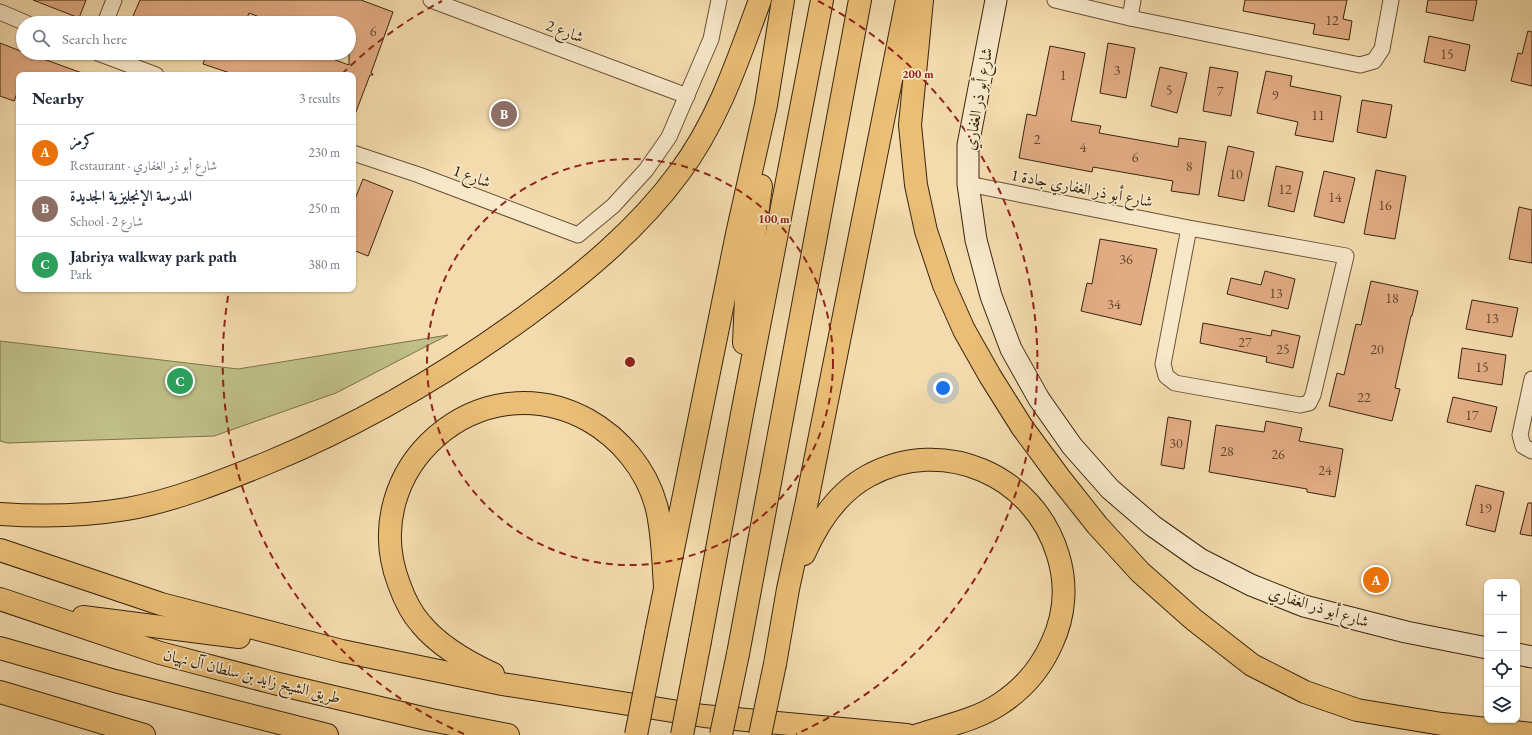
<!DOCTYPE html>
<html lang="en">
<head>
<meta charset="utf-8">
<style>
  :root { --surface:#fff; --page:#f2f2f3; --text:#1f2937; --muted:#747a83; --line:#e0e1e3; --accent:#8f2418 }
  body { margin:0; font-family:"EB Garamond",Amiri,serif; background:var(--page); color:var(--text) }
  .controls { position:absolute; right:12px; bottom:12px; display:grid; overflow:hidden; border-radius:8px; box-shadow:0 1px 3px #0004 }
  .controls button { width:36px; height:36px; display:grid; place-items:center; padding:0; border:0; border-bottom:1px solid var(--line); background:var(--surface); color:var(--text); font:20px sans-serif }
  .you { position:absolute; left:943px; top:388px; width:14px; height:14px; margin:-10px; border:3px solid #fff; border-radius:50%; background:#1a73e8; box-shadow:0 0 0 6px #1a73e833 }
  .badge { display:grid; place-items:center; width:26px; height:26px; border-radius:50%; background:var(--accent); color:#fff; font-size:13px; font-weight:700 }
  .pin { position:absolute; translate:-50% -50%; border:2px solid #fff; box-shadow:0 1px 4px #0006 }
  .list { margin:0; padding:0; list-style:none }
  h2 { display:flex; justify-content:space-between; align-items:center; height:52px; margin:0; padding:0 16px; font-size:17px }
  h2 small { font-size:13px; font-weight:400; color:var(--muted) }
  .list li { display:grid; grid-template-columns:26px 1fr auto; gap:12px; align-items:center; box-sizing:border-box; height:56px; padding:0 16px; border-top:1px solid var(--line) }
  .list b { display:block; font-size:15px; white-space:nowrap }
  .list p { margin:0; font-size:13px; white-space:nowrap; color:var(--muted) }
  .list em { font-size:13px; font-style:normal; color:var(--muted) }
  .icon { flex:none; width:22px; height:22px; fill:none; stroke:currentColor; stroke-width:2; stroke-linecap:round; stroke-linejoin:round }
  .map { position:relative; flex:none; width:1532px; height:735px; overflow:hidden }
  .search { position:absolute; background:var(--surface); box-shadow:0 1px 3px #0004; left:16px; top:16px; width:340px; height:44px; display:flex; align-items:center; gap:10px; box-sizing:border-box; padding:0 14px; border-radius:22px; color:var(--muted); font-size:15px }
  .panel { position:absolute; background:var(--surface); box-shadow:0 1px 3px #0004; left:16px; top:72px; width:340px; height:220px; border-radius:8px }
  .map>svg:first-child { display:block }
  .green { fill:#bfbf87; stroke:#7c724a }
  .building { fill:#e1ab83; stroke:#39250e }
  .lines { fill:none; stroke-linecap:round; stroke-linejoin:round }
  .street-casing { stroke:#685236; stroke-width:17 }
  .secondary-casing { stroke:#39250e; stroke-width:23 }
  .highway-casing { stroke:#39250e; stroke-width:24 }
  .street { stroke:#f7e8ca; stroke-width:15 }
  .secondary { stroke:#f7e8ca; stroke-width:21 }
  .highway { stroke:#eabe76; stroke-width:22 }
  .highway-bridge-casing { stroke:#39250e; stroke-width:24; stroke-linecap:butt }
  .highway-bridge { stroke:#eabe76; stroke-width:22 }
  .ring { fill:none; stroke:#8f2418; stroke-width:2; stroke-dasharray:7 5 }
  .labels { text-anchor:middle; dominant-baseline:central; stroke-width:3.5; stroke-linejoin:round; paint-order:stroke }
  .number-label { font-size:14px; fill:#63462b }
  .street-label { font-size:16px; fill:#39250e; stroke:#f7e8ca }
  .centre { fill:#8f2418; stroke:#f7e8ca; stroke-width:2 }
  .ring-label { font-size:12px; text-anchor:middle; font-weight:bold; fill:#8f2418; stroke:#f7e8ca; stroke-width:3.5; stroke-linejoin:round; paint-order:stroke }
</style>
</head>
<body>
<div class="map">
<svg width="1532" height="735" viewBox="0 0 1532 735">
  <rect width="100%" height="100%" fill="#f3dbad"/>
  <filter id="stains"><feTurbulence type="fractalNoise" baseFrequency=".005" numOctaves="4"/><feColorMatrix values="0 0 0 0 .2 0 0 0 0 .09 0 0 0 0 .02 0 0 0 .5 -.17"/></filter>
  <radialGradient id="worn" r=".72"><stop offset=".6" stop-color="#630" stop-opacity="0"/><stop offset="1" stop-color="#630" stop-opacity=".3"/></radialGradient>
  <path class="green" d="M448,335L336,393L214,436L8,443L0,441V341L238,369Z"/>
  <g class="building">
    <path d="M33,0H86L79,18Z"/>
    <path d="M140,0H361L393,12L371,73L373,74V75H370L354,117L353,75H236L203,64L207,53H316L349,65V23H275L249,13L245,23H130Z"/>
    <path d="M1245,0H1347L1343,19L1352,21L1349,40L1313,34L1315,24L1243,11Z"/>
    <path d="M1428,0H1477L1473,21L1426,12Z"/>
    <path d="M1528,31L1532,32V86L1511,81L1518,53L1522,54Z"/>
    <path d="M1429,36L1470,45L1465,71L1424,62Z"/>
    <path d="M0,43L23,52V53H27L82,73L81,75H19V88L14,101L0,96Z"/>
    <path d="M1108,43L1135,48L1126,98L1100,93Z"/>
    <path d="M1050,46L1085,53L1071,121L1101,126L1099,133L1178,147L1179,138L1206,142L1199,195L1171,191L1173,181L1093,167L1092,172L1019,158L1027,114L1036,116Z"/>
    <path d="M1160,67L1187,73L1177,113L1151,106Z"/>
    <path d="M1210,67L1238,72L1231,116L1203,111Z"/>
    <path d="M1266,71L1292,76L1290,86L1341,96L1333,142L1295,135L1298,122L1257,113Z"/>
    <path d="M1362,100L1392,105L1386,138L1357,132Z"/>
    <path d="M1228,146L1254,152L1244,201L1218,196Z"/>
    <path d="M1276,166L1303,172L1294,212L1268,206Z"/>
    <path d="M1376,170L1406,176L1395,239L1364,234Z"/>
    <path d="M1324,171L1355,178L1344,223L1314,216Z"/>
    <path d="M363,179L393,191L368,256L353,250V204Z"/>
    <path d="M1519,207L1532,210V263L1509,259Z"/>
    <path d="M1100,239L1157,249L1141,325L1081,311L1087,283L1092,284Z"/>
    <path d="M1265,271L1295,279L1288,309L1227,294L1231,278L1261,285Z"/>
    <path d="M1371,281L1418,291L1412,316H1411L1395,388L1400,389L1392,421L1329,406L1337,373L1344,375L1356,324L1361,325Z"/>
    <path d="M1472,300L1518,308L1512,337L1466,329Z"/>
    <path d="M1203,323L1271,336L1272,330L1300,336L1293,368L1266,362L1267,357L1200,343Z"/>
    <path d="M1462,348L1506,355L1502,385L1458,378Z"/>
    <path d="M1453,397L1497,407L1491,432L1447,422Z"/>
    <path d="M1168,417L1191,421L1184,469L1161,465Z"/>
    <path d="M1266,421L1302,428L1299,441L1343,449L1335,497L1307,492V489L1209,472L1216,425L1264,432Z"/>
    <path d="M1476,485L1504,492L1495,532L1466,525Z"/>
    <path d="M1528,503H1532V536L1520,534Z"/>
  </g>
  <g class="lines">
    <g class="street-casing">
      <g id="street">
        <path d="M431,0L687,96"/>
        <path d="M1055,0L1130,18L1360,65L1374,61L1382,49L1391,0"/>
        <path d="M0,12L26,23"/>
        <path d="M1130,18L1133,0"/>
        <path d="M105,23L114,0"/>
        <path d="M98,53L156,75"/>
        <path d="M353,153L419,175L578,235L613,206L646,170L669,137L711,39L719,0"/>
        <path d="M968,184L1189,228L1346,256L1313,395L1309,403L1300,405L1175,383L1166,376L1163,364L1189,228"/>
        <path d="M1532,379L1520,435L1523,446L1532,451"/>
      </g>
    </g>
    <g class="secondary-casing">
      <g id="secondary">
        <path d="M996,0L968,145V184L976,240L991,296L1011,349L1039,399L1072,446L1110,489L1153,526L1200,559L1251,585L1304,606L1406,632L1487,648"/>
        <path d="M1517,654L1532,657"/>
      </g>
    </g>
    <g class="highway-casing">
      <g id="highway">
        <path d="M922,0L910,125L916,185L926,231L944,285L964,330L990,376L1022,427L1059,477L1097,525L1140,572L1193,619L1252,665L1305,692L1357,710L1442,724L1532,734"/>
        <path d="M744,343L746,298L761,186"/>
        <path d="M0,514C42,517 85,516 127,509C173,501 223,481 267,463C359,425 445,375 526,316C582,275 638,229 679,173C718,121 738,60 760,0"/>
        <path d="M0,550L161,604L342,651L502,684L704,716L907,735"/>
        <path d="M804,554C818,522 837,493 868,476C943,435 1034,475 1058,555C1067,584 1065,615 1052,643C1041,668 1023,689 1000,704C976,720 945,726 918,735"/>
        <path d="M0,599L160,653L274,683L431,720L508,735"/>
        <path d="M83,617L239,637"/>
        <path d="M656,633L737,234L766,105L783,0"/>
        <path d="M700,641L742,414L822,0"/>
        <path d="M0,648L115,681L327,735"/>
        <path d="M738,654L860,0"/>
        <path d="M775,664L788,589L807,501L907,0"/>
        <path d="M493,674C467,662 440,647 421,624C411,613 404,598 399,584C355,469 480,360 588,420C620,438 646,469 656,505C663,531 663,560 665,587"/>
        <path d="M0,692L144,735"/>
      </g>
    </g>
    <use href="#street" class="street"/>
    <use href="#secondary" class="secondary"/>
    <use href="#highway" class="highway"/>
    <g class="highway-bridge-casing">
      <g id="highway-bridge">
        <path d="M636,735L656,633"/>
        <path d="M682,735L700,641"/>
        <path d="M721,735L738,654"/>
        <path d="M760,735L775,664"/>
      </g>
    </g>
    <use href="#highway-bridge" class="highway-bridge"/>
  </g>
  <g class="ring">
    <circle cx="630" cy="362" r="203"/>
    <path d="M464 734A407 407 0 0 1 229 291M342 74A407 407 0 0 1 442 1M818 1A407 407 0 0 1 796 734"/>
  </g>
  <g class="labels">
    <g class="number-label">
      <text x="1332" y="20">12</text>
      <text x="373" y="31">6</text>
      <text x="1447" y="54">15</text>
      <text x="1117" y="70">3</text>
      <text x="1063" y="75">1</text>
      <text x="1169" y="90">5</text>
      <text x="1220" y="91">7</text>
      <text x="1275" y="95">9</text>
      <text x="1318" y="115">11</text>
      <text x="1037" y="139">2</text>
      <text x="1083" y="147">4</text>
      <text x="1135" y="157">6</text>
      <text x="1189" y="166">8</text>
      <text x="1236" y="174">10</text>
      <text x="1285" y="189">12</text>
      <text x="1335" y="197">14</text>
      <text x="1385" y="205">16</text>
      <text x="1126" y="259">36</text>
      <text x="1276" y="293">13</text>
      <text x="1392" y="298">18</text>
      <text x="1114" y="304">34</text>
      <text x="1492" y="318">13</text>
      <text x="1245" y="342">27</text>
      <text x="1283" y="349">25</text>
      <text x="1377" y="349">20</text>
      <text x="1482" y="367">15</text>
      <text x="1364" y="397">22</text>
      <text x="1472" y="415">17</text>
      <text x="1176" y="443">30</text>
      <text x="1227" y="451">28</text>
      <text x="1278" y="454">26</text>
      <text x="1325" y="470">24</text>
      <text x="1485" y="508">19</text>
    </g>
    <g class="street-label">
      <text transform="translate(565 31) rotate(20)">شارع 2</text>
      <text transform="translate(978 99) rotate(-80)">شارع أبو ذر الغفاري</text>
      <text transform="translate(472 176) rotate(20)">شارع 1</text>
      <text transform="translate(1082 188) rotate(11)">شارع أبو ذر الغفاري جادة 1</text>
      <text transform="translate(1319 607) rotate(17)">شارع أبو ذر الغفاري</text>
      <text transform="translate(252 676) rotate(14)">طريق الشيخ زايد بن سلطان آل نهيان</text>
    </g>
  </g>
  <circle cx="630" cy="362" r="6" class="centre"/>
  <g class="ring-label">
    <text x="918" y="78">200 m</text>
    <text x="774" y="223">100 m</text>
  </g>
  <rect width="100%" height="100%" filter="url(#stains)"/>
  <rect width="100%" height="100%" fill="url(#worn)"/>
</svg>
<div class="controls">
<button>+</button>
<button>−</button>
<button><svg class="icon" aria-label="locate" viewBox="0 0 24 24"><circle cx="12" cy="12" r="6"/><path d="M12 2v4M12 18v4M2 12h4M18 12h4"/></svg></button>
<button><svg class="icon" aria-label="layers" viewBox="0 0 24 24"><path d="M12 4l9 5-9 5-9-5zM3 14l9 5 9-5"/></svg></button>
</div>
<div class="you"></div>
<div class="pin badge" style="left:1376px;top:580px;background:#e8710a">A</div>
<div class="pin badge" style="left:504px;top:114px;background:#8d6e63">B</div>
<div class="pin badge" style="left:180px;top:381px;background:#2e9e5b">C</div>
<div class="search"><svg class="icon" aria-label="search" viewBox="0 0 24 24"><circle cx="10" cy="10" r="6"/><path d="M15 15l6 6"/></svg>Search here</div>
<section class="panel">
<h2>Nearby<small>3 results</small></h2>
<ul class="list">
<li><span class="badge" style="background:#e8710a">A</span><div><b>كرمز</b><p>Restaurant · شارع أبو ذر الغفاري</p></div><em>230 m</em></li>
<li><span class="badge" style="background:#8d6e63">B</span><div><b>المدرسة الإنجليزية الجديدة</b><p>School · شارع 2</p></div><em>250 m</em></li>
<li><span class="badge" style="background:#2e9e5b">C</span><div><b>Jabriya walkway park path</b><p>Park</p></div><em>380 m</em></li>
</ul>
</section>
</div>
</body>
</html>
